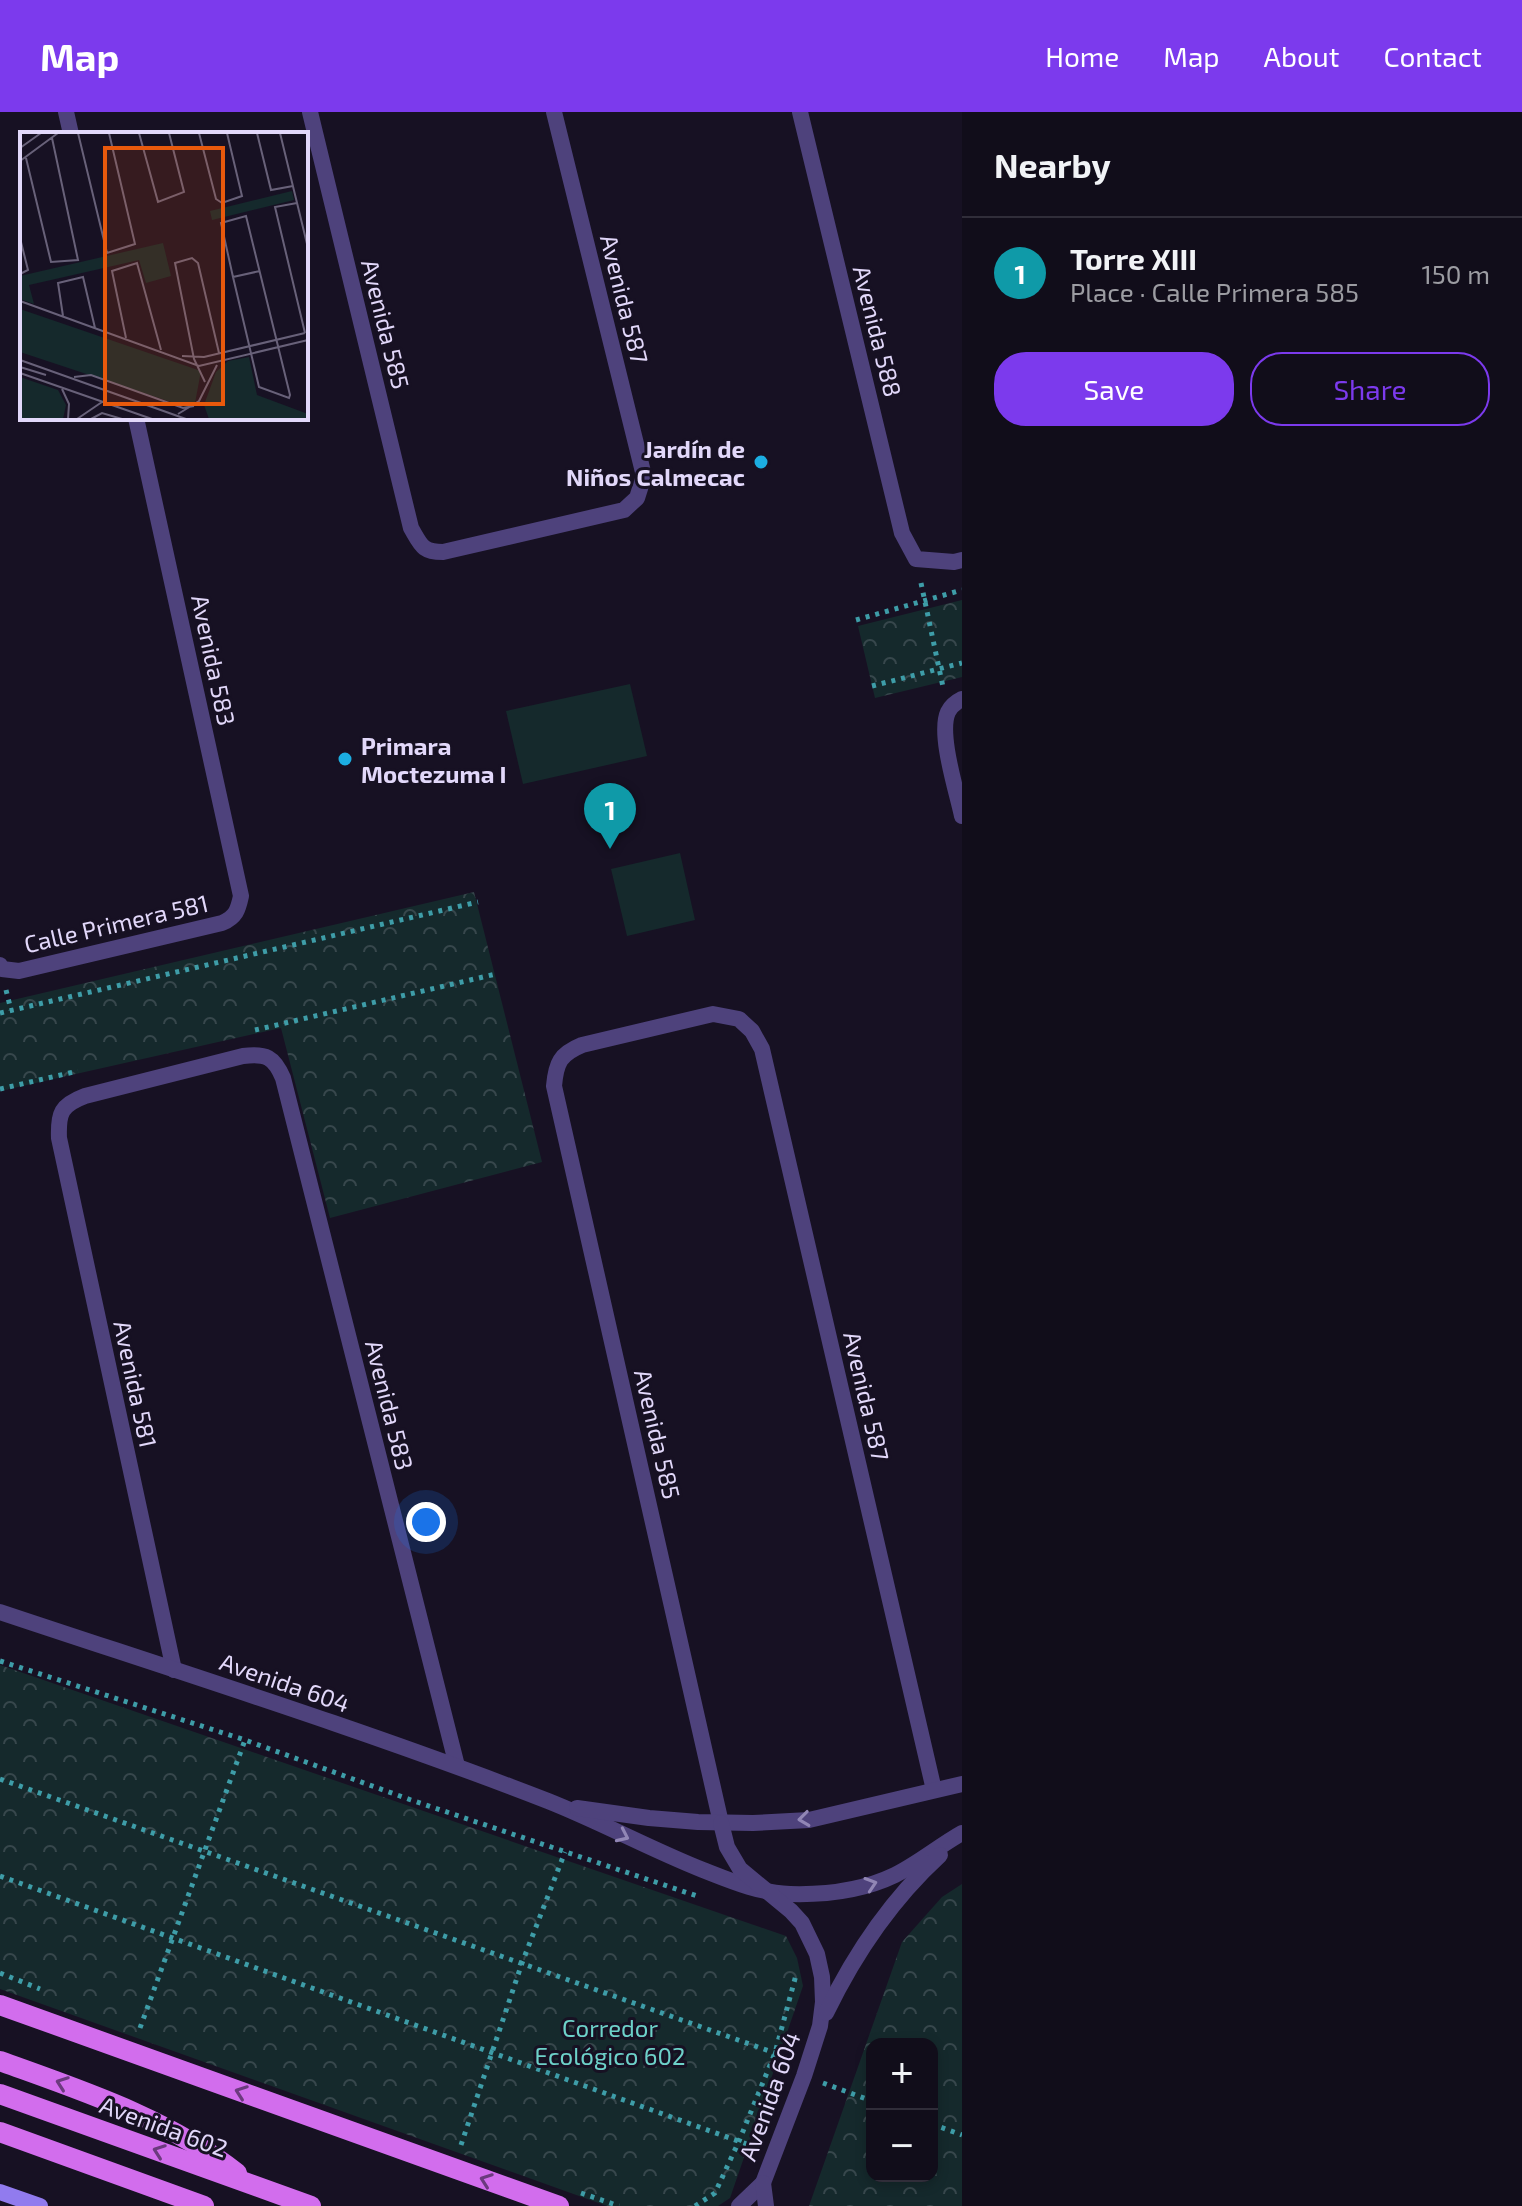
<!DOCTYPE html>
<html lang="en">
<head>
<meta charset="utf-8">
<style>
  :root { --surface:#110d1a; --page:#1a1623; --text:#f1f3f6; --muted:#9c9ca2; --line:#302d39; --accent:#7c3aed }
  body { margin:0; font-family:"Exo 2",sans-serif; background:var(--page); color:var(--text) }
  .controls { position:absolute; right:24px; bottom:24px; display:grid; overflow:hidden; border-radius:16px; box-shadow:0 4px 12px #0003 }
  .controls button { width:72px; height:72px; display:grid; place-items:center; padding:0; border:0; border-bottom:2px solid var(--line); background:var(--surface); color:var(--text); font:40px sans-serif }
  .you { position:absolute; left:426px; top:1410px; width:28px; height:28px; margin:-20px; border:6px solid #fff; border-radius:50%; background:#1a73e8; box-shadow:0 0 0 12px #1a73e833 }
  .badge { display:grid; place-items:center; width:52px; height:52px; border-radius:50%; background:var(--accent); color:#fff; font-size:26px; font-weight:700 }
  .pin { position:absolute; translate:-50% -66px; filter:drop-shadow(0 2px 4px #0008) }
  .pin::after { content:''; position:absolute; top:42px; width:28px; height:24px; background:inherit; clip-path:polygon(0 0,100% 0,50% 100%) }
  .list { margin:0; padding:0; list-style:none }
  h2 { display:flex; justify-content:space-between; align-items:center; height:104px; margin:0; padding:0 32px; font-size:34px }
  h2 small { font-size:26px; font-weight:400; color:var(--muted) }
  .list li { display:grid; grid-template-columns:52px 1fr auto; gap:24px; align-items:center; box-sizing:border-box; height:112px; padding:0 32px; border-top:2px solid var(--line) }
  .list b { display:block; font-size:30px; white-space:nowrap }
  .list p { margin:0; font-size:26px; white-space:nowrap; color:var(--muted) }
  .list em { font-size:26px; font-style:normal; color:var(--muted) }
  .actions { display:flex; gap:16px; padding:24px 32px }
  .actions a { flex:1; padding:18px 0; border:2px solid var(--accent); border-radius:32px; text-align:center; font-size:28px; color:var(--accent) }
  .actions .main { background:var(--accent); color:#fff }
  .map { position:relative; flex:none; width:962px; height:2094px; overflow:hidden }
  header { display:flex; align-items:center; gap:48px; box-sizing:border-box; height:112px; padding:0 40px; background:var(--accent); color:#fff }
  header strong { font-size:38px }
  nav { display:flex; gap:44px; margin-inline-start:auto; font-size:28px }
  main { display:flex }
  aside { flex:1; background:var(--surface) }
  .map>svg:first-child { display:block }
  .park { fill:url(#park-crowns); fill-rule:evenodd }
  .garden { fill:#15292c }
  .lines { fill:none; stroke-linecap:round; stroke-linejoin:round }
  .path { stroke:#3e9da8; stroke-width:5; stroke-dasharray:4 6; stroke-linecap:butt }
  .minor { stroke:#4e427c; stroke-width:16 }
  .tertiary { stroke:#4e427c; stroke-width:16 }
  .secondary { stroke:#917bee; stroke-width:16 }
  .primary { stroke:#d26ded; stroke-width:20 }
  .oneway { stroke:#9186b5 }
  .oneway2 { stroke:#6b3a7e }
  .poi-dot { fill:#1caee2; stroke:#171123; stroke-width:3 }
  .labels { text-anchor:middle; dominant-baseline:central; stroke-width:6; stroke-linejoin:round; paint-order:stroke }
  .street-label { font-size:24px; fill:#e2d8fa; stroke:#171123 }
  .poi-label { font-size:24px; font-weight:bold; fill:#e2d8fa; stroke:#171123; text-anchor:end }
  .park-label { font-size:24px; fill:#6dd1c9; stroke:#171123 }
  .inset-road { fill:none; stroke:#686179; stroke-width:2 }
  .view { fill:#e8590c; fill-opacity:0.15; stroke:#e8590c; stroke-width:4 }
  .inset-edge { fill:none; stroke:#e2d8fa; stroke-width:4 }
</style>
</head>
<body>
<header>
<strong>Map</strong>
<nav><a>Home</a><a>Map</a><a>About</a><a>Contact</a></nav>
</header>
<main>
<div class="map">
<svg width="962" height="2094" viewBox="0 0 962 2094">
  <defs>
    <pattern id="park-crowns" width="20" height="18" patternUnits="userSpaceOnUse" patternTransform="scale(2)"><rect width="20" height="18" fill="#15292c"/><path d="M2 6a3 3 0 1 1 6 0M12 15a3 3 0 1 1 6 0" fill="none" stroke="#37474c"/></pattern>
  </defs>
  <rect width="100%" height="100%" fill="#171123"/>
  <g class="park">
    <path d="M962,488V565L875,586L858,514Z"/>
    <path d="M474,780L542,1050L330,1106L281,916L0,979V891Z"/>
    <path d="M0,1553L786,1824L797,1846L803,1874L730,2086L718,2094H607L0,1877Z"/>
    <path d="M962,1772V2094H809L902,1830L942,1785ZM932,1932V2064H872V1932Z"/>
  </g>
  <g class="garden">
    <path d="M630,572L647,644L523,672L506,599Z"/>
    <path d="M680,741L695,808L627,824L611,757Z"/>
  </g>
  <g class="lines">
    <g class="path">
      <path d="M921,471L943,575"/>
      <path d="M856,508L962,478"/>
      <path d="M872,574L962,551"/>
      <path d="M6,878L11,898"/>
      <path d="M0,901L478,790"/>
      <path d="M255,918L496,862"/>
      <path d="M0,977L78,959"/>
      <path d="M0,1549L245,1628L411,1688L700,1785"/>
      <path d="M0,1667L775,1941"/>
      <path d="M0,1764L752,2034"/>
      <path d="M0,1861L40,1877"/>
      <path d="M140,1916L245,1628"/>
      <path d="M823,1971L872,1989"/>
      <path d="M932,2012L962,2023"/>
      <path d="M461,2033L522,1851L565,1740"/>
      <path d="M581,2081L619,2094"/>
      <path d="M695,2094L715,2081L739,2029L775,1941L796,1863"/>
    </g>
    <g class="minor">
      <path d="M66,0L71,22"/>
      <path d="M310,0L411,416C421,433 422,440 443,440L624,398L637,386L644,364L554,0"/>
      <path d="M800,0L902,421L916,447L954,450L962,448"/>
      <path d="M962,587C956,590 951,594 948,600C938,622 957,680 962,704"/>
      <path d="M0,853L2,857L19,859L222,811C236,805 238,798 241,784L136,306"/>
      <path d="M174,1558L59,1026C58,1001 61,993 85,984L243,944C266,941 274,945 283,966L457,1654"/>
      <path d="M721,1711L554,974C556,951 560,942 582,933L713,902L739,907L752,919L762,937L934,1678"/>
    </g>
    <g class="tertiary">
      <path d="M0,1500C183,1561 368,1619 548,1689C601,1710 650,1737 703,1758C731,1769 759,1781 790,1782C826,1783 862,1779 895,1763C919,1751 939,1734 962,1721"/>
      <path d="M577,1696L649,1706L698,1710L753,1711L809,1708L962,1672"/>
      <path d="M721,1711L727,1735L740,1757L791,1799L802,1811L817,1842L822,1865L823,1890L820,1914L804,1964L763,2071L739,2094"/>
      <path d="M826,1901C854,1843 892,1787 940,1743"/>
      <path d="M763,2071L766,2094"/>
    </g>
    <path class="secondary" d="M0,2080L40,2094"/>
    <g class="primary">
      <path d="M0,1893L559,2094"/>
      <path d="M0,1949C83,1979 167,2006 237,2061"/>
      <path d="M0,1982L311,2094"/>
      <path d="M0,2020L204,2094"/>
    </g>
  </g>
  <defs><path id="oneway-chevron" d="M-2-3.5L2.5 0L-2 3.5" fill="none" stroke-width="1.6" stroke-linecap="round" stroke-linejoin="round" transform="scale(2)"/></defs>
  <g class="oneway">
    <use href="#oneway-chevron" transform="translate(804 1707) rotate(173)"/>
    <use href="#oneway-chevron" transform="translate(623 1724) rotate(25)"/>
    <use href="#oneway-chevron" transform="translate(871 1772) rotate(-18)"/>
  </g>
  <g class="oneway2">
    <use href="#oneway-chevron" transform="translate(62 1971) rotate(-160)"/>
    <use href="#oneway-chevron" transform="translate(241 1980) rotate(-160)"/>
    <use href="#oneway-chevron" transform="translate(159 2039) rotate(-160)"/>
    <use href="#oneway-chevron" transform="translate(486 2068) rotate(-160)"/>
  </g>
  <g class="poi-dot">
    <circle cx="761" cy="350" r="8"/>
    <circle cx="345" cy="647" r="8"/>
  </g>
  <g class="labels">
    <g class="street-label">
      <text transform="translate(625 187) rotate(76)">Avenida 587</text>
      <text transform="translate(386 212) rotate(76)">Avenida 585</text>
      <text transform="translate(878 219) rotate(76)">Avenida 588</text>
      <text transform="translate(214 548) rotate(78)">Avenida 583</text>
      <text transform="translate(116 811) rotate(-13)">Calle Primera 581</text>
      <text transform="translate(136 1272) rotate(78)">Avenida 581</text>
      <text transform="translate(867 1284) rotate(77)">Avenida 587</text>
      <text transform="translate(390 1293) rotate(76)">Avenida 583</text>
      <text transform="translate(658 1322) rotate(77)">Avenida 585</text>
      <text transform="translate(285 1570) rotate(19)">Avenida 604</text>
      <text transform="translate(769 1984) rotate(-70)">Avenida 604</text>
      <text transform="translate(164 2014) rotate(20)">Avenida 602</text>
    </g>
    <g class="poi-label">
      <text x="745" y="336">Jardín de<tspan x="745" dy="28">Niños Calmecac</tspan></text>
      <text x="361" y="633" text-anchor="start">Primara<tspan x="361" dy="28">Moctezuma I</tspan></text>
    </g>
    <g class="park-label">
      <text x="610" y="1915">Corredor<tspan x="610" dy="28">Ecológico 602</tspan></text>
    </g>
  </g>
  <g transform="translate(20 20)">
    <rect width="288" height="288" fill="#171123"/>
    <path d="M272,59L274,68L192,88L190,79ZM143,111L151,144L126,151L119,128L9,153L14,172L0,167V144ZM0,177L181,239L175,271L166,275L0,220ZM229,225L237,263L288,282V287H189L184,273L196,240L208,229Z" fill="#15292c"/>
    <path d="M0,245L38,258L46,273L43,287H0Z" fill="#15292c"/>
    <path class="inset-road" d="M58,1L87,121L115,112L89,1M119,1L138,70L164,60L149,1M179,1L196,67L202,71L222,64L207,1M237,1L251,58L273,54M260,1L288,116M0,16L21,1M6,26L31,130L58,128L32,6M0,29L38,1M277,71L255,75L285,201M226,84L270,263L269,266L239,255L213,145L201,91ZM0,106L8,138L0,142M213,145L240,139M0,169L179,234L288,208M43,184L38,151L63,145L75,196M106,206L92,139L117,131L141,218M162,224L184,225L285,201M0,228L166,287M0,235L26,243M0,241L132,287M54,245L71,243L163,276L174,274M185,250L174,227L155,131L172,126L178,131L199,221M42,257L49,272L48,287M158,282L179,269L197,233M57,287L82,270M71,287L82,281L102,287"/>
    <path class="view" d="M85,16H203V272H85Z"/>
    <rect width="288" height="288" class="inset-edge"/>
  </g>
</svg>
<div class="controls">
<button>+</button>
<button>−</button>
</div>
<div class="you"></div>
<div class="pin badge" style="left:610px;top:737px;background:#0f9aa8">1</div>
</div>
<aside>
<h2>Nearby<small></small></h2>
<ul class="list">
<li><span class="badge" style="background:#0f9aa8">1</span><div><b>Torre XIII</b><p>Place · Calle Primera 585</p></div><em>150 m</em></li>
</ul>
<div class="actions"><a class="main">Save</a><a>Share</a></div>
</aside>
</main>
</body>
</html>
